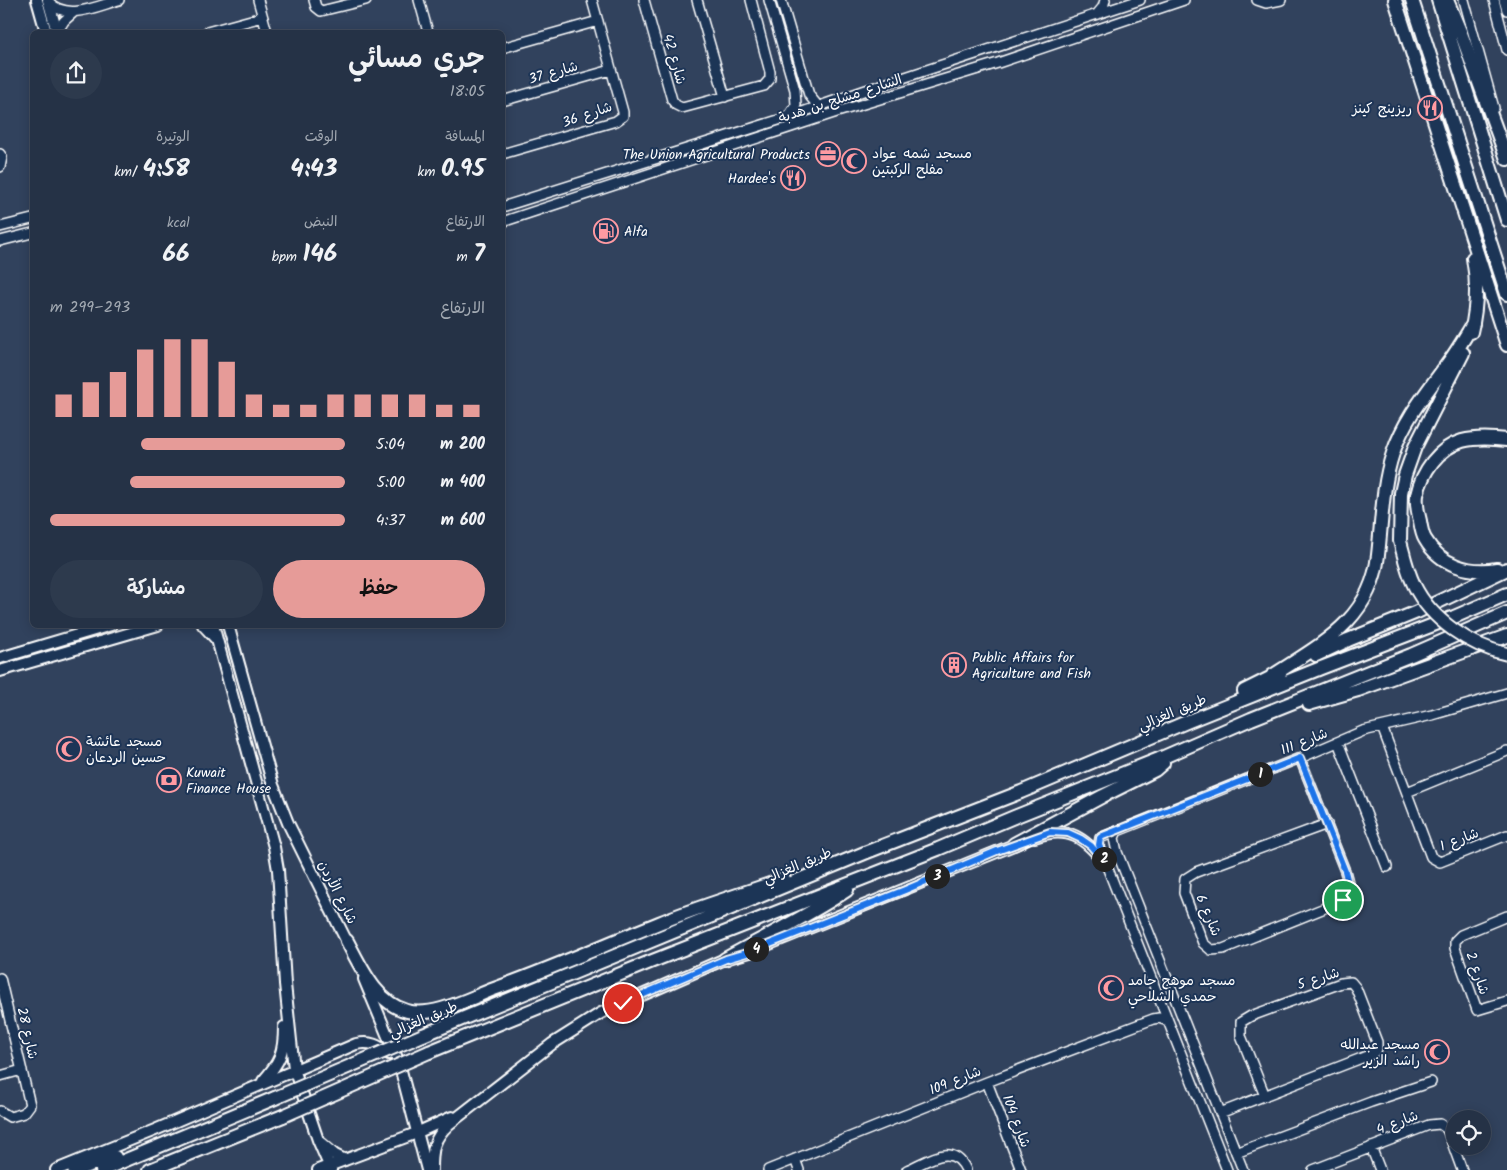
<!DOCTYPE html>
<html lang="ar">
<head>
<meta charset="utf-8">
<style>
  :root { --surface:#253246; --page:#2d3a4d; --text:#f1f3f6; --muted:#a3aab3; --line:#424d5f; --accent:#e69b98 }
  body { margin:0; font-family:Kalam,"Playpen Sans Arabic",sans-serif; background:var(--page); color:var(--text); direction:rtl; height:100vh; display:flex; flex-direction:column; font-size:19px; white-space:nowrap }
  * { box-sizing:border-box; margin:0 }
  p { font-size:16px; color:var(--muted) }
  .icon { flex:none; width:28px; height:28px; fill:none; stroke:currentColor; stroke-width:2; stroke-linecap:round; stroke-linejoin:round }
  .map { position:relative; flex:1; overflow:hidden; direction:ltr }
  .sheet { position:absolute; left:30px; top:30px; width:475px; height:598px; display:flex; flex-direction:column; background:var(--surface); border-radius:8px; box-shadow:0 2px 12px #0003,0 0 0 1px var(--line); direction:rtl }
  .sheet>* { flex:none }
  .tools { position:absolute; left:1446px; top:1110px; display:grid; gap:10px }
  .tools a { display:grid; place-items:center; width:45px; height:45px; border-radius:50%; background:var(--surface); box-shadow:0 2px 12px #0003,0 0 0 1px var(--line); font-size:25px }
  .pin { position:absolute; display:grid; place-items:center; width:42px; height:42px; color:#fff; margin:-21px; border:2px solid #fff; border-radius:50%; box-shadow:0 1px 5px #0007 }
  .km { position:absolute; width:25px; height:25px; margin:-12px; border-radius:50%; background:#222; color:#fff; font-size:14px; line-height:25px; text-align:center }
  .round { display:grid; place-items:center; flex:none; width:52px; height:52px; border-radius:26px; background:var(--page) }
  .summary { display:flex; align-items:center; justify-content:space-between; height:85px; padding:0 20px }
  h1 { font-size:28px; font-weight:600; line-height:38px }
  .stats { display:grid; grid-template-columns:repeat(3,1fr); gap:8px; height:85px; padding:5px 20px }
  .stats div { display:grid; align-content:center }
  .stats b { font-size:25px; font-weight:600 }
  .stats small { font-size:14px; font-weight:400 }
  .stats p { font-size:14px }
  .chart { height:140px; padding:10px 20px }
  .chart p { display:flex; justify-content:space-between }
  .chart svg { width:100%; height:90px; margin-top:5px; stroke:var(--accent); stroke-width:6 }
  .button { display:flex; gap:10px; margin-top:auto; padding:10px 20px }
  .button a { flex:1; height:58px; border-radius:30px; background:var(--accent); color:#111; font-size:20px; font-weight:600; line-height:58px; text-align:center }
  .button a+a { background:var(--page); color:var(--text) }
  ul { padding:0 20px; list-style:none; font-size:16px }
  li { display:grid; grid-template-columns:80px 60px 1fr; align-items:center; height:38px }
  li i { height:12px; border-radius:6px; background:var(--accent) }
  .map>svg:first-child { display:block }
  .lines { fill:none; stroke-linecap:round; stroke-linejoin:round }
  .minor-casing { stroke:#fff; stroke-width:12 }
  .major-casing { stroke:#fff; stroke-width:14 }
  .highway-casing { stroke:#fff; stroke-width:16 }
  .minor { stroke:#1d3557; stroke-width:9 }
  .major { stroke:#1d3557; stroke-width:10 }
  .highway { stroke:#1d3557; stroke-width:12 }
  .highway-bridge-casing { stroke:#fff; stroke-width:16; stroke-linecap:butt }
  .highway-bridge { stroke:#1d3557; stroke-width:12 }
  .route-casing { stroke:#fff; stroke-width:10 }
  .route { stroke:#1a73e8; stroke-width:6 }
  .labels { text-anchor:middle; stroke-width:4; stroke-linejoin:round; paint-order:stroke }
  .street-label { font-size:14px; fill:#fff; stroke:#1d3557 }
  .poi-label { font-size:14px; fill:#fff; stroke:#1d3557; text-anchor:start }
</style>
</head>
<body>
<div class="map">
<svg width="1507" height="1170" viewBox="0 0 1507 1170">
  <rect width="100%" height="100%" fill="#31425d"/>
  <filter id="ink" filterUnits="userSpaceOnUse"><feTurbulence type="fractalNoise" baseFrequency=".02" numOctaves="2"/><feDisplacementMap in="SourceGraphic" scale="10" xChannelSelector="R" yChannelSelector="G"/><feConvolveMatrix kernelMatrix="1 2 1 2 8 2 1 2 1" color-interpolation-filters="sRGB"/></filter>
  <g filter="url(#ink)">
    <g class="lines">
      <defs>
        <path id="minor" d="M258 0 267 32
          M314 0 316 7 321 11 366 0
          M419 0 428 32
          M644 0 672 100 676 105 682 108 764 86 770 79V72L751 0
          M697 0 725 97
          M769 0 795 90 796 105 788 117
          M781 0 809 95 818 106
          M1257 0 1266 3 1281 0
          M1464 0 1494 108
          M1494 0 1507 50
          M1504 0 1507 10
          M48 1C66 22 97 6 119 0
          M1098 13 1103 7 1105 0
          M57 32 64 21 74 12
          M207 32 262 17
          M502 48 598 21
          M502 101 611 70
          M0 154 2 157 0 167
          M502 154 616 121 623 116V112L592 0
          M502 207 788 117 863 91 1140 0
          M502 222 837 112 998 63 1184 0
          M0 227 32 219
          M0 241 32 233
          M1382 727 1431 857 1440 862 1507 835
          M1338 742 1387 867
          M1300 758 1345 871 1349 886 1347 894 1337 903 1223 949 1211 950 1203 943 1184 893 1185 879 1196 872 1327 824
          M1407 792 1507 751
          M1117 831 1114 838 1117 852 1243 1170
          M1507 916 1461 935 1455 941V948L1477 1010 1507 1001
          M0 978 30 1105 24 1113 10 1117 0 1111
          M0 1076 22 1070
          M987 1082 1021 1170
          M1220 1113 1372 1054 1377 1049V1042L1356 988 1351 982 1341 983 1251 1016 1241 1022V1036L1265 1096
          M1371 1147 1380 1170
          M1236 1153 1371 1102 1431 1082
          M795 1159 799 1170
          M768 1170 987 1082 1153 1019 1159 1018 1168 1021
          M907 1170C928 1161 953 1141 966 1170
          M1227 1170 1106 864 1099 845 1100 838 1300 758 1363 731 1432 715 1507 693
          M1313 1170 1429 1125 1440 1124 1447 1129 1462 1170"/>
        <path id="major" d="M37 0 46 32
          M48 0 57 32
          M203 625 216 639
          M213 625 274 847 278 870 285 984 294 1069 318 1140 331 1170
          M228 625 273 785 288 823 350 948
          M0 658 111 625
          M0 671 158 625
          M1035 837C1069 825 1085 838 1106 864
          M364 979 399 1063 427 1170
          M263 1081C280 1062 284 1053 284 1027
          M321 1143 335 1155 345 1160
          M56 1170 155 1130 356 1044C371 1041 378 1045 389 1054
          M318 1170 414 1134 452 1117
          M432 1170C432 1149 433 1139 449 1124L552 1044 601 1013 725 959 750 952 1021 842"/>
        <path id="highway" d="M1395 0 1507 345
          M1412 0 1507 294
          M1438 0 1507 220
          M1447 0 1462 36 1507 159
          M1471 332C1477 307 1478 284 1473 258
          M1400 541 1401 493 1405 475 1415 447 1463 353
          M1497 569C1469 574 1440 565 1425 539 1422 534 1421 527 1420 521 1418 513 1416 502 1417 495 1422 472 1438 448 1462 441 1477 437 1492 438 1507 440
          M1316 655 1348 640 1417 612 1507 569
          M1272 676C1321 644 1371 620 1378 555 1382 521 1382 486 1393 453 1404 419 1427 392 1448 363 1457 351 1465 337 1473 324
          M1244 691 1280 673
          M1309 704 1358 690 1507 636
          M1014 844 1103 796 1155 770 1163 763
          M347 941C361 967 376 1003 407 1011 433 1018 470 998 494 989 550 969 604 945 659 923 700 906 743 894 784 879
          M725 959C766 936 808 916 847 890
          M423 1035 867 852 1021 792 1189 721 1321 668 1454 617 1507 594
          M429 1052 650 962 938 849 1014 817 1159 759 1251 719 1411 655 1507 613
          M74 1170 115 1157
          M102 1170 275 1098
          M150 1170 283 1116"/>
      </defs>
      <use href="#minor" class="minor-casing"/>
      <use href="#major" class="major-casing"/>
      <use href="#highway" class="highway-casing"/>
      <use href="#minor" class="minor"/>
      <use href="#major" class="major"/>
      <use href="#highway" class="highway"/>
      <defs>
        <path id="highway-bridge" d="M1400 541C1404 556 1407 571 1414 585 1431 620 1470 646 1507 654
          M275 1098 423 1035
          M283 1116 429 1052"/>
      </defs>
      <use href="#highway-bridge" class="highway-bridge-casing"/>
      <use href="#highway-bridge" class="highway-bridge"/>
    </g>
  </g>
  <g class="lines" filter="url(#ink)">
    <defs>
      <path id="route" d="M623 1003 726 959 750 952 905 890 997 851 1050 832 1068 833 1081 839 1091 846 1106 864 1099 845 1100 838 1103 836 1300 758 1345 871C1348 882 1350 890 1343 900"/>
    </defs>
    <use href="#route" class="route-casing"/>
    <use href="#route" class="route"/>
  </g>
  <defs>
    <symbol id="restaurant-ring" viewBox="-11 -11 22 22"><circle r="9.5" fill="#1d3557" stroke="#ff9aa2" stroke-width="1.5"/><path d="M-5-6h1v4h1v-4h1v4h1v-4h1v5L-1.5 .5V6h-2V.5L-5-1ZM5-6V6H3V1.5H1.5Q1.5-4 5-6Z" fill="#ff9aa2"/></symbol>
    <symbol id="office-ring" viewBox="-11 -11 22 22"><circle r="9.5" fill="#1d3557" stroke="#ff9aa2" stroke-width="1.5"/><path d="M-6-3h4V-5.5h4V-3h4V5H-6ZM-1-4.5V-3h2v-1.5ZM-6 0V1H6V0Z" fill="#ff9aa2"/></symbol>
    <symbol id="mosque-ring" viewBox="-11 -11 22 22"><circle r="9.5" fill="#1d3557" stroke="#ff9aa2" stroke-width="1.5"/><path d="M3.5-4.9A6 6 0 1 0 3.5 4.9A5 5 0 1 1 3.5-4.9Z" fill="#ff9aa2"/></symbol>
    <symbol id="fuel-ring" viewBox="-11 -11 22 22"><circle r="9.5" fill="#1d3557" stroke="#ff9aa2" stroke-width="1.5"/><path d="M-5.5-6h7V0h2V4h1.3V-2.5L3-4.5l.8-.8L6-3V5H2.5V1h-1V6h-7ZM-4.2-4.7v3.2H.2V-4.7Z" fill="#ff9aa2"/></symbol>
    <symbol id="building-ring" viewBox="-11 -11 22 22"><circle r="9.5" fill="#1d3557" stroke="#ff9aa2" stroke-width="1.5"/><path d="M-4-6H4V6H1V3H-1V6H-4ZM-2.5-4.3h1.7v1.8h-1.7ZM.8-4.3h1.7v1.8H.8ZM-2.5-1h1.7V.8h-1.7ZM.8-1h1.7V.8H.8Z" fill="#ff9aa2"/></symbol>
    <symbol id="bank-ring" viewBox="-11 -11 22 22"><circle r="9.5" fill="#1d3557" stroke="#ff9aa2" stroke-width="1.5"/><path d="M-6-4H6V4H-6ZM0-2.3a2.3 2.3 0 1 0 0 4.6a2.3 2.3 0 1 0 0-4.6Z" fill="#ff9aa2"/></symbol>
  </defs>
  <g fill-rule="evenodd">
    <use href="#restaurant-ring" x="1416" y="94" width="28" height="28"/>
    <use href="#office-ring" x="814" y="140" width="28" height="28"/>
    <use href="#mosque-ring" x="840" y="147" width="28" height="28"/>
    <use href="#restaurant-ring" x="779" y="164" width="28" height="28"/>
    <use href="#fuel-ring" x="592" y="217" width="28" height="28"/>
    <use href="#building-ring" x="940" y="651" width="28" height="28"/>
    <use href="#mosque-ring" x="55" y="735" width="28" height="28"/>
    <use href="#bank-ring" x="155" y="766" width="28" height="28"/>
    <use href="#mosque-ring" x="1097" y="974" width="28" height="28"/>
    <use href="#mosque-ring" x="1423" y="1038" width="28" height="28"/>
  </g>
  <g class="labels">
    <g class="street-label">
      <text transform="translate(675 59) rotate(74)" y="5">شارع 42</text>
      <text transform="translate(553 72) rotate(-16)" y="5">شارع 37</text>
      <text transform="translate(840 98) rotate(-18)" y="5">الشارع مشلح بن هدبة</text>
      <text transform="translate(587 114) rotate(-19)" y="5">شارع 36</text>
      <text transform="translate(1172 712) rotate(-23)" y="5">طريق الغزالي</text>
      <text transform="translate(1304 741) rotate(-22)" y="5">شارع 111</text>
      <text transform="translate(1459 839) rotate(-21)" y="5">شارع 1</text>
      <text transform="translate(797 865) rotate(-23)" y="5">طريق الغزالي</text>
      <text transform="translate(338 892) rotate(63)" y="5">شارع الأردن</text>
      <text transform="translate(1209 915) rotate(67)" y="5">شارع 6</text>
      <text transform="translate(1478 973) rotate(71)" y="5">شارع 2</text>
      <text transform="translate(1318 978) rotate(-18)" y="5">شارع 5</text>
      <text transform="translate(423 1019) rotate(-23)" y="5">طريق الغزالي</text>
      <text transform="translate(28 1033) rotate(77)" y="5">شارع 28</text>
      <text transform="translate(955 1080) rotate(-22)" y="5">شارع 109</text>
      <text transform="translate(1017 1121) rotate(69)" y="5">شارع 104</text>
      <text transform="translate(1397 1122) rotate(-21)" y="5">شارع 4</text>
    </g>
    <g class="poi-label">
      <text x="1412" y="113" text-anchor="end">ريزينج كينز</text>
      <text x="872" y="158">مسجد شمه عواد<tspan x="872" dy="16">مفلح الركبتين</tspan></text>
      <text x="810" y="159" text-anchor="end">The Union Agricultural Products</text>
      <text x="776" y="183" text-anchor="end">Hardee's</text>
      <text x="624" y="236">Alfa</text>
      <text x="972" y="662">Public Affairs for<tspan x="972" dy="16">Agriculture and Fish</tspan></text>
      <text x="86" y="746">مسجد عائشة<tspan x="86" dy="16">حسين الردعان</tspan></text>
      <text x="186" y="777">Kuwait<tspan x="186" dy="16">Finance House</tspan></text>
      <text x="1128" y="985">مسجد موهج حامد<tspan x="1128" dy="16">حمدي الشلاحي</tspan></text>
      <text x="1420" y="1049" text-anchor="end">مسجد عبدالله<tspan x="1420" dy="16">راشد الزير</tspan></text>
    </g>
  </g>
</svg>
<div class="tools">
<a><svg class="icon" aria-label="locate" viewBox="0 0 24 24"><circle cx="12" cy="12" r="6"/><path d="M12 2v4M12 18v4M2 12h4M18 12h4"/></svg></a>
</div>
<div class="pin" style="left:1343px;top:900px;background:#1e9e55"><svg class="icon" aria-label="arrive" viewBox="0 0 24 24"><path d="M6 21V4h12l-3 4 3 4H6"/></svg></div>
<div class="pin" style="left:623px;top:1003px;background:#d93025"><svg class="icon" aria-label="check" viewBox="0 0 24 24"><path d="M5 12l5 5 9-10"/></svg></div>
<b class="km" style="left:1260px;top:774px">1</b>
<b class="km" style="left:1104px;top:859px">2</b>
<b class="km" style="left:937px;top:876px">3</b>
<b class="km" style="left:756px;top:949px">4</b>
<section class="sheet">
<div class="summary"><div><h1>جري مسائي</h1><p>18:05</p></div><a class="round"><svg class="icon" aria-label="share" viewBox="0 0 24 24"><path d="M12 15V3M7 8l5-5 5 5M5 13v7h14v-7"/></svg></a></div>
<div class="stats">
<div><p>المسافة</p><b>0.95<small> km</small></b></div>
<div><p>الوقت</p><b>4:43</b></div>
<div><p>الوتيرة</p><b>4:58<small> /km</small></b></div>
</div>
<div class="stats">
<div><p>الارتفاع</p><b>7<small> m</small></b></div>
<div><p>النبض</p><b>146<small> bpm</small></b></div>
<div><p>kcal</p><b>66</b></div>
</div>
<div class="chart"><p><span>الارتفاع</span>293–299 m</p>
<svg viewBox="0 0 160 44" preserveAspectRatio="none"><path d="M5 44V33M15 44V27M25 44V22M35 44V11M45 44V6M55 44V6M65 44V17M75 44V33M85 44V38M95 44V38M105 44V33M115 44V33M125 44V33M135 44V33M145 44V38M155 44V38"/></svg>
</div>
<ul>
<li><b>200 m</b>5:04<i style="width:69%"></i></li>
<li><b>400 m</b>5:00<i style="width:73%"></i></li>
<li><b>600 m</b>4:37<i style="width:100%"></i></li>
</ul>
<div class="button"><a>حفظ</a><a>مشاركة</a></div>
</section>
</div>
</body>
</html>
